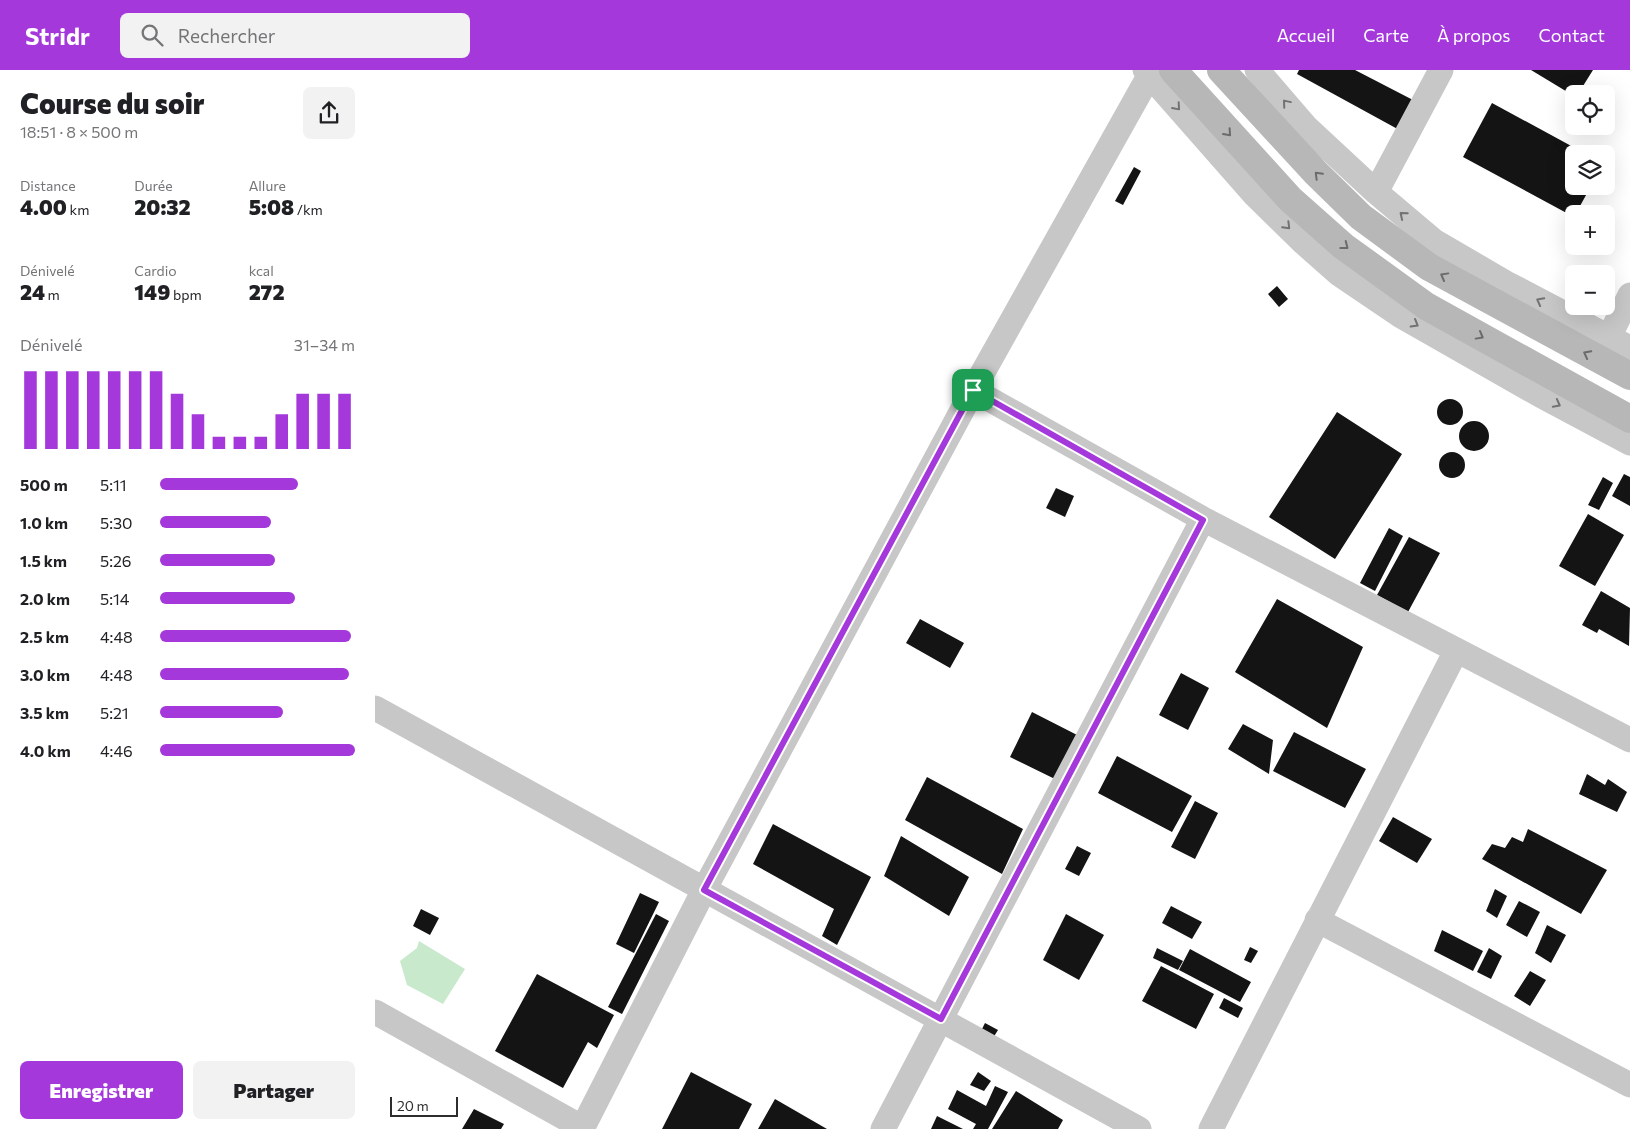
<!DOCTYPE html>
<html lang="fr">
<head>
<meta charset="utf-8">
<style>
  :root { --surface:#fff; --page:#f2f2f2; --text:#202124; --muted:#757577; --accent:#a438db }
  body { margin:0; font-family:Commissioner,sans-serif; background:var(--page); color:var(--text); height:100vh; display:flex; flex-direction:column; font-size:19px; white-space:nowrap }
  * { box-sizing:border-box; margin:0 }
  p { font-size:16px; color:var(--muted) }
  .icon { flex:none; width:28px; height:28px; fill:none; stroke:currentColor; stroke-width:2; stroke-linecap:round; stroke-linejoin:round }
  .map { position:relative; flex:1; overflow:hidden }
  .details { display:flex; flex-direction:column; background:var(--surface); width:375px }
  .details>* { flex:none }
  .controls { position:absolute; left:1190px; top:15px; display:grid; gap:10px }
  .controls a { display:grid; place-items:center; width:50px; height:50px; border-radius:8px; background:var(--surface); box-shadow:0 5px 20px #0002; font-size:25px }
  .scale { position:absolute; left:15px; bottom:12px; width:68px; box-sizing:border-box; padding-left:5px; border:2px solid #2d2d2d; border-top:0; font-size:14px; line-height:18px; white-space:nowrap; color:#2d2d2d; -webkit-text-stroke:4px #fff; paint-order:stroke }
  .pin { position:absolute; display:grid; place-items:center; width:42px; height:42px; color:#fff; margin:-21px; border-radius:10px; box-shadow:0 2px 8px #0006 }
  .round { display:grid; place-items:center; flex:none; width:52px; height:52px; border-radius:8px; background:var(--page) }
  .head { display:flex; align-items:center; justify-content:space-between; height:85px; padding:0 20px }
  h1 { font-size:28px; font-weight:800; line-height:38px }
  .stats { display:grid; grid-template-columns:repeat(3,1fr); gap:8px; height:85px; padding:5px 20px }
  .stats div { display:grid; align-content:center }
  .stats b { font-size:21px; font-weight:800 }
  .stats small { font-size:14px; font-weight:400 }
  .stats p { font-size:14px }
  .chart { height:140px; padding:10px 20px }
  .chart p { display:flex; justify-content:space-between }
  .chart svg { width:100%; height:90px; margin-top:5px; stroke:var(--accent); stroke-width:6 }
  .action { display:flex; gap:10px; margin-top:auto; padding:10px 20px }
  .action a { flex:1; height:58px; border-radius:8px; background:var(--accent); color:#fff; font-size:20px; font-weight:800; line-height:58px; text-align:center }
  .action a+a { background:var(--page); color:var(--text) }
  ul { padding:0 20px; list-style:none; font-size:16px }
  li { display:grid; grid-template-columns:80px 60px 1fr; align-items:center; height:38px }
  li i { height:12px; border-radius:6px; background:var(--accent) }
  header { display:flex; align-items:center; gap:30px; box-sizing:border-box; height:70px; padding:0 25px; background:var(--accent); color:#fff }
  header strong { font-size:24px }
  nav { display:flex; gap:28px; margin-inline-start:auto; font-size:18px }
  .search { width:350px; height:45px; background:var(--page); display:flex; align-items:center; gap:12px; box-sizing:border-box; padding:0 18px; border-radius:8px; color:var(--muted); font-size:19px }
  main { display:flex; flex:1; min-height:0 }
  .map>svg:first-child { display:block }
  .water { fill:#c8e9cc }
  .building { fill:#141414 }
  .lines { fill:none; stroke-linecap:round; stroke-linejoin:round }
  .street { stroke:#c7c7c7; stroke-width:25 }
  .secondary { stroke:#b7b7b7; stroke-width:28 }
  .oneway { stroke:#727272 }
  .oneway2 { stroke:#6b6b6b }
  .route-casing { stroke:#fff; stroke-width:10 }
  .route { stroke:#a438db; stroke-width:6 }
</style>
</head>
<body>
<header>
<strong>Stridr</strong>
<div class="search"><svg class="icon" aria-label="search" viewBox="0 0 24 24"><circle cx="10" cy="10" r="6"/><path d="M15 15l6 6"/></svg>Rechercher</div>
<nav><a>Accueil</a><a>Carte</a><a>À propos</a><a>Contact</a></nav>
</header>
<main>
<section class="details">
<div class="head"><div><h1>Course du soir</h1><p>18:51 · 8 × 500 m</p></div><a class="round"><svg class="icon" aria-label="share" viewBox="0 0 24 24"><path d="M12 15V3M7 8l5-5 5 5M5 13v7h14v-7"/></svg></a></div>
<div class="stats">
<div><p>Distance</p><b>4.00<small> km</small></b></div>
<div><p>Durée</p><b>20:32</b></div>
<div><p>Allure</p><b>5:08<small> /km</small></b></div>
</div>
<div class="stats">
<div><p>Dénivelé</p><b>24<small> m</small></b></div>
<div><p>Cardio</p><b>149<small> bpm</small></b></div>
<div><p>kcal</p><b>272</b></div>
</div>
<div class="chart"><p><span>Dénivelé</span>31–34 m</p>
<svg viewBox="0 0 160 44" preserveAspectRatio="none"><path d="M5 44V6M15 44V6M25 44V6M35 44V6M45 44V6M55 44V6M65 44V6M75 44V17M85 44V27M95 44V38M105 44V38M115 44V38M125 44V27M135 44V17M145 44V17M155 44V17"/></svg>
</div>
<ul>
<li><b>500 m</b>5:11<i style="width:71%"></i></li>
<li><b>1.0 km</b>5:30<i style="width:57%"></i></li>
<li><b>1.5 km</b>5:26<i style="width:59%"></i></li>
<li><b>2.0 km</b>5:14<i style="width:69%"></i></li>
<li><b>2.5 km</b>4:48<i style="width:98%"></i></li>
<li><b>3.0 km</b>4:48<i style="width:97%"></i></li>
<li><b>3.5 km</b>5:21<i style="width:63%"></i></li>
<li><b>4.0 km</b>4:46<i style="width:100%"></i></li>
</ul>
<div class="action"><a>Enregistrer</a><a>Partager</a></div>
</section>
<div class="map">
<svg width="1255" height="1059" viewBox="0 0 1255 1059">
  <rect width="100%" height="100%" fill="#fff"/>
  <path class="water" d="M44 871 90 899 68 934 32 915 25 891 42 878Z"/>
  <path class="building" d="M924 0H980L1038 30 1028 62 922 4Z
    M1156 0H1218L1203 24H1199V26Z
    M1117 33 1211 84H1199V116H1216L1199 147 1088 87Z
    M759 97 766 101 748 135 740 131Z
    M902 216 913 229 904 237 893 224Z
    M1062 342a13 13 0 1 1 26 0a13 13 0 1 1-26 0Z
    M962 342 1027 384 960 489 894 447Z
    M1084 366a15 15 0 1 1 30 0a15 15 0 1 1-30 0Z
    M1064 395a13 13 0 1 1 26 0a13 13 0 1 1-26 0Z
    M1249 404 1255 407V436L1237 426Z
    M1228 407 1238 413 1224 440 1213 435Z
    M681 418 699 426 690 447 671 438Z
    M1213 444 1249 465 1220 516 1184 496Z
    M1014 458 1028 466 1000 521 985 513Z
    M1034 467 1065 483 1033 542 1002 525Z
    M1226 521 1255 538 1254 576 1224 559 1222 563 1207 555Z
    M902 529 988 577 952 658 860 602Z
    M545 549 589 573 575 598 531 573Z
    M806 603 834 618 813 660 784 645Z
    M657 642 708 668 686 712 635 687Z
    M868 654 898 670 894 704 853 679Z
    M919 662 991 699 970 738 898 701Z
    M742 686 817 726 797 762 723 723Z
    M1212 704 1230 715 1233 709 1252 722 1242 742 1204 724Z
    M552 707 648 759 627 804 530 750Z
    M820 731 843 743 820 789 796 777Z
    M1018 747 1057 769 1042 793 1004 771Z
    M398 754 496 807 462 875 447 866 459 839 378 794Z
    M1153 759 1232 800 1206 844 1107 789 1117 774 1130 778 1137 767 1148 772Z
    M526 766 594 807 574 846 509 806Z
    M702 776 716 783 704 806 690 799Z
    M1120 819 1132 826 1122 848 1111 841Z
    M265 823 284 832 259 883 241 874Z
    M1144 831 1165 842 1152 867 1131 855Z
    M796 836 827 852 817 869 787 853Z
    M46 839 64 848 55 865 38 856Z
    M281 844 294 851 247 944 233 937Z
    M691 844 729 865 704 910 668 890Z
    M1172 855 1191 865 1176 893 1160 883Z
    M1067 860 1108 881 1098 901 1059 881Z
    M875 877 883 881 876 893 869 890Z
    M782 878 808 891 803 900 778 888Z
    M1114 878 1127 886 1116 909 1102 902Z
    M815 879 876 912 865 932 804 900Z
    M786 896 839 924 821 959 767 931Z
    M1155 901 1171 910 1155 936 1139 926Z
    M162 904 239 945 222 978 213 972 188 1018 120 981Z
    M849 928 868 938 863 948 844 938Z
    M610 953 623 960 618 968 606 961Z
    M316 1002 377 1034 364 1059H287Z
    M603 1002 616 1011 609 1021 595 1015Z
    M620 1016 633 1022 613 1059H598L601 1054 573 1039 582 1020 611 1036Z
    M641 1021 688 1050 683 1059H617Z
    M400 1029 452 1059H383Z
    M99 1039 129 1054 126 1059H87Z
    M562 1046 588 1059H556Z"/>
  <g class="lines">
    <path class="street" d="M770 0 879 124 929 173 964 204 1026 246 1165 325 1255 373
      M882 0 931 57 1001 122 1059 171 1131 213 1255 278
      M1001 122 1066 0
      M1234 267 1255 225
      M598 320 828 449 1255 670
      M0 638 764 1059
      M942 850 1255 1015
      M0 942 208 1058
      M207 1059 329 820 598 320 774 6
      M508 1059 828 449
      M836 1059 1081 581"/>
    <path class="secondary" d="M798 0 915 129 968 176 1051 236 1255 349
      M846 0 941 103 986 147 1054 197 1255 306"/>
  </g>
  <defs><path id="oneway-chevron" d="M-2-3.5L2.5 0L-2 3.5" fill="none" stroke-width="1.6" stroke-linecap="round" stroke-linejoin="round" transform="scale(1.25)"/></defs>
  <g class="oneway">
    <use href="#oneway-chevron" transform="translate(911 33) rotate(-130)"/>
    <use href="#oneway-chevron" transform="translate(802 37) rotate(49)"/>
    <use href="#oneway-chevron" transform="translate(1028 145) rotate(-140)"/>
    <use href="#oneway-chevron" transform="translate(912 156) rotate(45)"/>
    <use href="#oneway-chevron" transform="translate(1165 231) rotate(-152)"/>
    <use href="#oneway-chevron" transform="translate(1040 254) rotate(30)"/>
    <use href="#oneway-chevron" transform="translate(1182 334) rotate(28)"/>
  </g>
  <g class="oneway2">
    <use href="#oneway-chevron" transform="translate(853 63) rotate(48)"/>
    <use href="#oneway-chevron" transform="translate(943 105) rotate(-135)"/>
    <use href="#oneway-chevron" transform="translate(970 176) rotate(38)"/>
    <use href="#oneway-chevron" transform="translate(1069 206) rotate(-151)"/>
    <use href="#oneway-chevron" transform="translate(1105 266) rotate(29)"/>
    <use href="#oneway-chevron" transform="translate(1212 284) rotate(-152)"/>
  </g>
  <g class="lines">
    <defs>
      <path id="route" d="M598 320 828 450 566 949 329 820Z"/>
    </defs>
    <use href="#route" class="route-casing"/>
    <use href="#route" class="route"/>
  </g>
</svg>
<div class="controls">
<a><svg class="icon" aria-label="locate" viewBox="0 0 24 24"><circle cx="12" cy="12" r="6"/><path d="M12 2v4M12 18v4M2 12h4M18 12h4"/></svg></a>
<a><svg class="icon" aria-label="layers" viewBox="0 0 24 24"><path d="M12 4l9 5-9 5-9-5zM3 14l9 5 9-5"/></svg></a>
<a>+</a>
<a>−</a>
</div>
<div class="scale">20 m</div>
<div class="pin" style="left:598px;top:320px;background:#1e9e55"><svg class="icon" aria-label="arrive" viewBox="0 0 24 24"><path d="M6 21V4h12l-3 4 3 4H6"/></svg></div>
</div>
</main>
</body>
</html>
